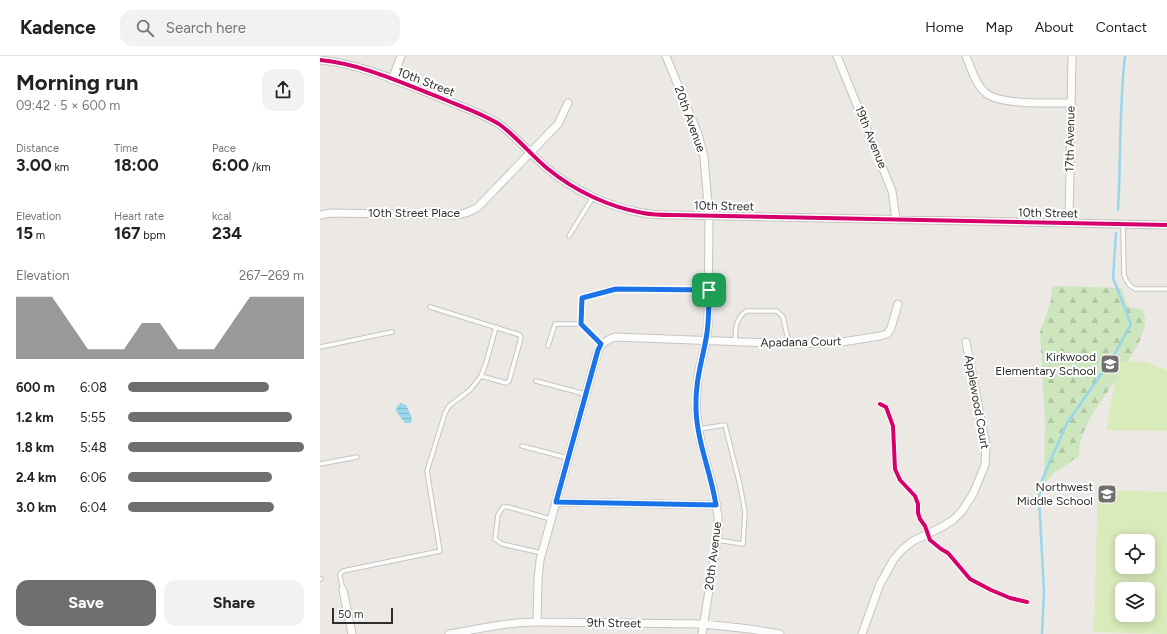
<!DOCTYPE html>
<html lang="en">
<head>
<meta charset="utf-8">
<style>
  :root { --surface:#fff; --page:#f2f2f2; --text:#222; --muted:#767676; --line:#e0e0e0; --accent:#706f6e }
  body { margin:0; font-family:Figtree,sans-serif; background:var(--page); color:var(--text); height:100vh; display:flex; flex-direction:column; font-size:15px; white-space:nowrap }
  * { box-sizing:border-box; margin:0 }
  p { font-size:13px; color:var(--muted) }
  .icon { flex:none; width:22px; height:22px; fill:none; stroke:currentColor; stroke-width:2; stroke-linecap:round; stroke-linejoin:round }
  .map { position:relative; flex:1; overflow:hidden }
  .sheet { display:flex; flex-direction:column; background:var(--surface); width:320px }
  .sheet>* { flex:none }
  .controls { position:absolute; left:795px; top:478px; display:grid; gap:8px }
  .controls a { display:grid; place-items:center; width:40px; height:40px; border-radius:8px; background:var(--surface); box-shadow:0 2px 10px #0003; font-size:20px }
  .scale { position:absolute; left:12px; bottom:10px; width:61px; box-sizing:border-box; padding-left:4px; border:2px solid #2e2e2e; border-top:0; font-size:11px; line-height:14px; white-space:nowrap; color:#2e2e2e; -webkit-text-stroke:3px #fff; paint-order:stroke }
  .pin { position:absolute; display:grid; place-items:center; width:34px; height:34px; color:#fff; margin:-17px; border-radius:8px; box-shadow:0 2px 6px #0006 }
  .round { display:grid; place-items:center; flex:none; width:42px; height:42px; border-radius:12px; background:var(--page) }
  .summary { display:flex; align-items:center; justify-content:space-between; height:68px; padding:0 16px }
  h1 { font-size:22px; font-weight:700; line-height:30px }
  .metrics { display:grid; grid-template-columns:repeat(3,1fr); gap:6px; height:68px; padding:4px 16px }
  .metrics div { display:grid; align-content:center }
  .metrics b { font-size:17px; font-weight:700 }
  .metrics small { font-size:11px; font-weight:400 }
  .metrics p { font-size:11px }
  .chart { height:112px; padding:8px 16px }
  .chart p { display:flex; justify-content:space-between }
  .chart svg { width:100%; height:72px; margin-top:4px; fill:var(--accent); opacity:.7 }
  .primary-button { display:flex; gap:8px; margin-top:auto; padding:8px 16px }
  .primary-button a { flex:1; height:46px; border-radius:12px; background:var(--accent); color:#fff; font-size:16px; font-weight:700; line-height:46px; text-align:center }
  .primary-button a+a { background:var(--page); color:var(--text) }
  ul { padding:0 16px; list-style:none; font-size:13px }
  li { display:grid; grid-template-columns:64px 48px 1fr; align-items:center; height:30px }
  li i { height:10px; border-radius:5px; background:var(--accent) }
  header { display:flex; align-items:center; gap:24px; box-sizing:border-box; height:56px; padding:0 20px; background:var(--surface); border-bottom:1px solid var(--line) }
  header strong { font-size:19px }
  nav { display:flex; gap:22px; margin-inline-start:auto; font-size:14px }
  .search { width:280px; height:36px; background:var(--page); display:flex; align-items:center; gap:10px; box-sizing:border-box; padding:0 14px; border-radius:12px; color:var(--muted); font-size:15px }
  main { display:flex; flex:1; min-height:0 }
  .map>svg:first-child { display:block }
  .forest { fill:url(#forest-firs) }
  .pitch { fill:#d9eabb; fill-rule:evenodd }
  .water { fill:url(#water-rules) }
  .lines { fill:none; stroke-linecap:round; stroke-linejoin:round }
  .stream { stroke:#99d6ec; stroke-width:2.5 }
  .service-casing { stroke:#c5c4c5; stroke-width:5.5 }
  .minor-casing { stroke:#c5c4c5; stroke-width:9 }
  .service { stroke:#fcfcfb; stroke-width:3.5 }
  .minor { stroke:#fcfcfb; stroke-width:7 }
  .cycleway-casing { stroke:#fff; stroke-width:6 }
  .cycleway { stroke:#d6006c; stroke-width:4 }
  .route-casing { stroke:#fff; stroke-width:8 }
  .route { stroke:#1a73e8; stroke-width:5 }
  .labels { text-anchor:middle; stroke-width:4; stroke-linejoin:round; paint-order:stroke }
  .street-label { font-size:12px; fill:#2e2e2e; stroke:#fff }
  .poi-label { font-size:12px; fill:#2e2e2e; stroke:#fff; text-anchor:end }
</style>
</head>
<body>
<header>
<strong>Kadence</strong>
<div class="search"><svg class="icon" aria-label="search" viewBox="0 0 24 24"><circle cx="10" cy="10" r="6"/><path d="M15 15l6 6"/></svg>Search here</div>
<nav><a>Home</a><a>Map</a><a>About</a><a>Contact</a></nav>
</header>
<main>
<section class="sheet">
<div class="summary"><div><h1>Morning run</h1><p>09:42 · 5 × 600 m</p></div><a class="round"><svg class="icon" aria-label="share" viewBox="0 0 24 24"><path d="M12 15V3M7 8l5-5 5 5M5 13v7h14v-7"/></svg></a></div>
<div class="metrics">
<div><p>Distance</p><b>3.00<small> km</small></b></div>
<div><p>Time</p><b>18:00</b></div>
<div><p>Pace</p><b>6:00<small> /km</small></b></div>
</div>
<div class="metrics">
<div><p>Elevation</p><b>15<small> m</small></b></div>
<div><p>Heart rate</p><b>167<small> bpm</small></b></div>
<div><p>kcal</p><b>234</b></div>
</div>
<div class="chart"><p><span>Elevation</span>267–269 m</p>
<svg viewBox="0 0 160 44" preserveAspectRatio="none"><path d="M0 44V6L10 6L20 6L30 22L40 38L50 38L60 38L70 22L80 22L90 38L100 38L110 38L120 22L130 6L140 6L150 6L160 6V44z"/></svg>
</div>
<ul>
<li><b>600 m</b>6:08<i style="width:80%"></i></li>
<li><b>1.2 km</b>5:55<i style="width:93%"></i></li>
<li><b>1.8 km</b>5:48<i style="width:100%"></i></li>
<li><b>2.4 km</b>6:06<i style="width:82%"></i></li>
<li><b>3.0 km</b>6:04<i style="width:83%"></i></li>
</ul>
<div class="primary-button"><a>Save</a><a>Share</a></div>
</section>
<div class="map">
<svg width="847" height="578" viewBox="0 0 847 578">
  <defs>
    <pattern id="forest-firs" width="22" height="20" patternUnits="userSpaceOnUse"><rect width="22" height="20" fill="#cee6be"/><path d="M5 1l3.5 6h-7zM16 11l3.5 6h-7z" fill="#b1c6a4"/></pattern>
    <pattern id="water-rules" width="6" height="5" patternUnits="userSpaceOnUse"><rect width="6" height="5" fill="#99d6ec"/><path d="M0 2.5h6" fill="none" stroke="#84b8cb"/></pattern>
  </defs>
  <rect width="100%" height="100%" fill="#ece8e4"/>
  <path class="forest" d="M732 230 802 232 807 250 822 254C823 256 825 260 825 262 828 290 776 345 765 373 761 381 759 391 759 400L734 417 724 428 725 367 720 276 731 245Z"/>
  <path class="pitch" d="M800 305 825 306 847 314V375L787 374 791 346Z
    M778 434 847 436V578L774 576ZM802 485H828V511H802ZM802 533H828V559H802Z"/>
  <path class="water" d="M81 347 86 349 92 362 91 367H85L76 355 77 350Z"/>
  <g class="lines">
    <path class="stream" d="M798 154C801 103 799 51 805 0
      M722 578 724 536 719 442 722 424 747 367 793 301 811 268 793 222 796 177"/>
    <defs>
      <path id="service" d="M803 168 804 219C806 225 809 231 816 233H847
        M249 180 273 141
        M261 268 262 242 296 233 388 234
        M415 285C416 271 415 264 426 255H457L463 261 469 288
        M228 290 235 268H261L281 288
        M0 291 72 276
        M161 320 166 307 176 271
        M216 325 265 338
        M379 373 405 369 420 429 425 456 423 488 397 484
        M202 390 248 402
        M0 408 37 401
        M222 497 182 488 175 483 178 459 183 451H188L231 463
        M0 523H1
        M23 534 20 520V518L23 515 120 495 107 415 125 357 129 350 150 334 161 320 186 327 189 325 201 282 200 279 110 251"/>
      <path id="minor" d="M346 0 378 78 384 101 389 160 388 271 386 284 378 319 376 353 381 388 393 431 398 460V473L396 491 382 578
        M517 0 572 135 576 164
        M646 0C651 12 656 30 667 38 682 49 731 47 751 47
        M0 4C42 8 82 27 121 42 140 50 161 57 179 68 197 81 211 99 228 113 255 135 289 151 323 157 333 159 344 159 353 159L847 169
        M72 24 81 0
        M0 159 10 157 134 159C143 159 150 156 158 151L238 68 248 47
        M749 167 752 0
        M236 446 397 449
        M23 534 32 578
        M217 566 218 523 220 504 278 294C282 287 286 284 295 281L474 288 522 286 560 280 567 278 571 272 578 248
        M129 578C159 573 187 566 217 566L383 568 430 573 460 578
        M542 578 560 528 574 503 583 493 593 485 622 471 633 464 642 455 653 438 665 409 666 389 646 286"/>
    </defs>
    <use href="#service" class="service-casing"/>
    <use href="#minor" class="minor-casing"/>
    <use href="#service" class="service"/>
    <use href="#minor" class="minor"/>
    <defs>
      <path id="cycleway" d="M0 4C42 8 82 27 121 42 140 50 161 57 179 68 197 81 211 99 228 113 255 135 289 151 323 157 333 159 344 159 353 159L847 169
        M560 348 566 351 573 370 575 413 580 424 595 440 598 448V457L600 463 605 470 610 484 621 493 628 497 650 523 671 534 690 542 707 546"/>
    </defs>
    <use href="#cycleway" class="cycleway-casing"/>
    <use href="#cycleway" class="cycleway"/>
  </g>
  <g class="lines">
    <defs>
      <path id="route" d="M296 233 389 234C389 251 389 268 386 283 381 309 375 327 376 353 377 386 391 417 396 449L236 446 278 294 281 288 261 268 262 242Z"/>
    </defs>
    <use href="#route" class="route-casing"/>
    <use href="#route" class="route"/>
  </g>
  <defs>
    <symbol id="school-square" viewBox="-11 -11 22 22"><rect x="-9" y="-9" width="18" height="18" rx="4" fill="#706f6e" stroke="#fff"/><path d="M0-5L7-2L0 1L-7-2ZM-4 1L0 2.5L4 1V4Q0 6-4 4Z" fill="#fff"/></symbol>
  </defs>
  <g fill-rule="evenodd">
    <use href="#school-square" x="779" y="297" width="22" height="22"/>
    <use href="#school-square" x="776" y="427" width="22" height="22"/>
  </g>
  <g class="labels">
    <g class="street-label">
      <text transform="translate(106 26) rotate(21)" y="4">10th Street</text>
      <text transform="translate(370 63) rotate(70)" y="4">20th Avenue</text>
      <text transform="translate(551 81) rotate(68)" y="4">19th Avenue</text>
      <text transform="translate(750 83) rotate(-89)" y="4">17th Avenue</text>
      <text transform="translate(404 150) rotate(1)" y="4">10th Street</text>
      <text x="94" y="161">10th Street Place</text>
      <text transform="translate(728 157) rotate(1)" y="4">10th Street</text>
      <text transform="translate(481 286) rotate(-1)" y="4">Apadana Court</text>
      <text transform="translate(657 346) rotate(80)" y="4">Applewood Court</text>
      <text transform="translate(393 500) rotate(-83)" y="4">20th Avenue</text>
      <text transform="translate(294 567) rotate(1)" y="4">9th Street</text>
    </g>
    <g class="poi-label">
      <text x="776" y="305">Kirkwood<tspan x="776" dy="14">Elementary School</tspan></text>
      <text x="773" y="435">Northwest<tspan x="773" dy="14">Middle School</tspan></text>
    </g>
  </g>
</svg>
<div class="controls">
<a><svg class="icon" aria-label="locate" viewBox="0 0 24 24"><circle cx="12" cy="12" r="6"/><path d="M12 2v4M12 18v4M2 12h4M18 12h4"/></svg></a>
<a><svg class="icon" aria-label="layers" viewBox="0 0 24 24"><path d="M12 4l9 5-9 5-9-5zM3 14l9 5 9-5"/></svg></a>
</div>
<div class="scale">50 m</div>
<div class="pin" style="left:389px;top:234px;background:#1e9e55"><svg class="icon" aria-label="arrive" viewBox="0 0 24 24"><path d="M6 21V4h12l-3 4 3 4H6"/></svg></div>
</div>
</main>
</body>
</html>
